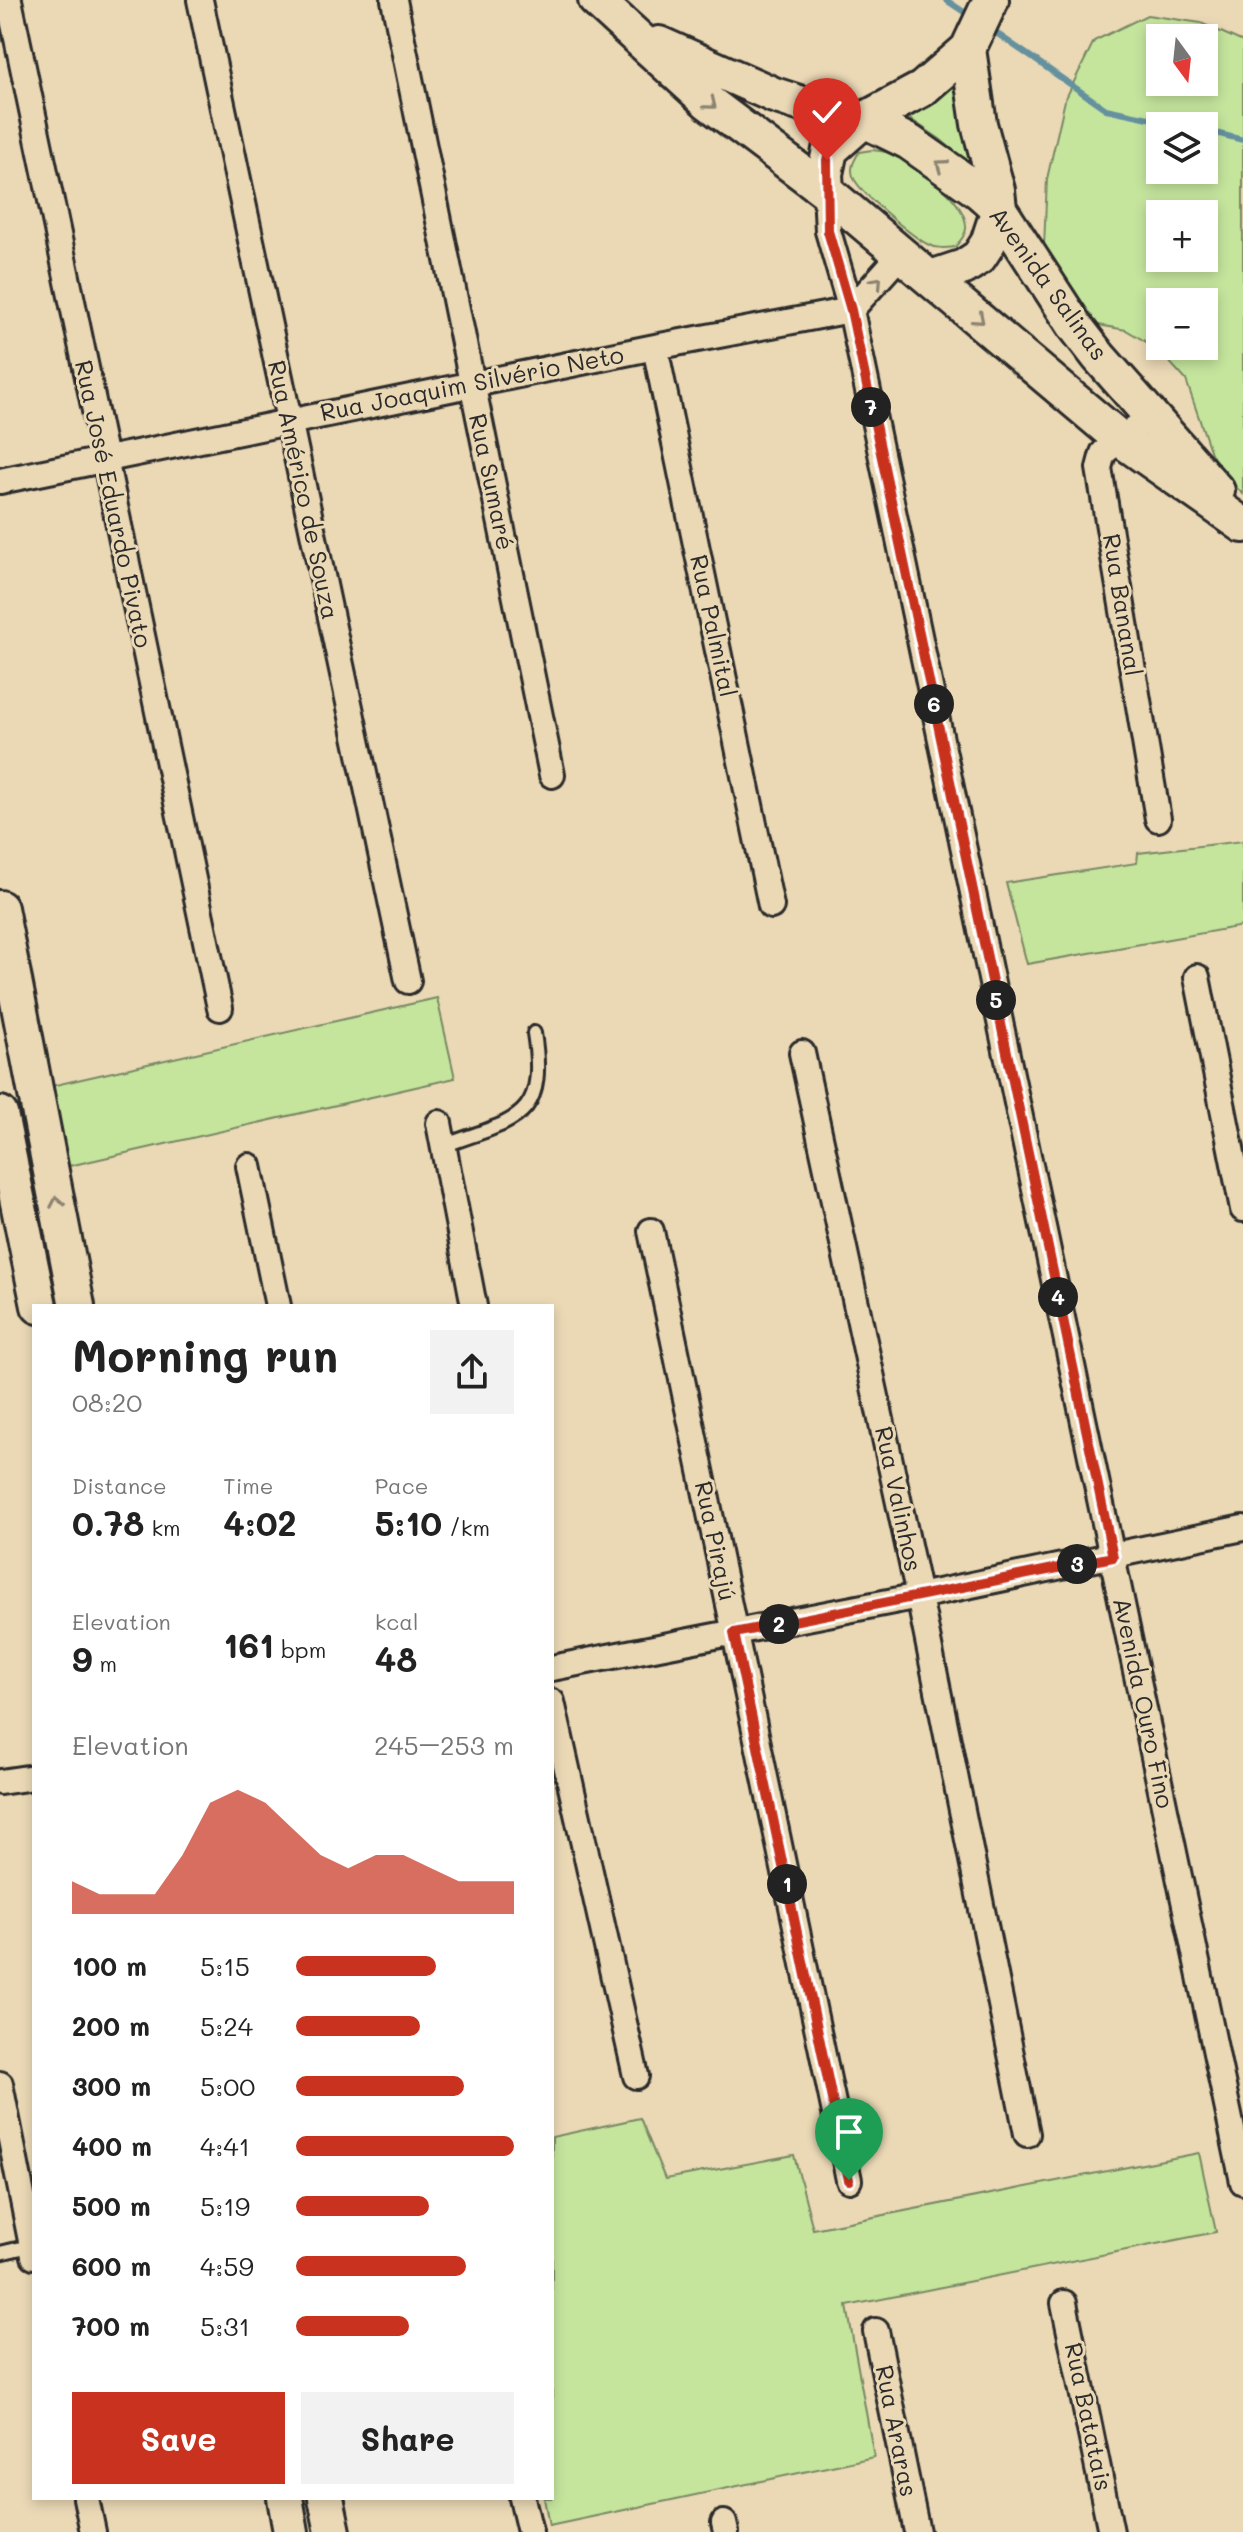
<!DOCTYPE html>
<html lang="en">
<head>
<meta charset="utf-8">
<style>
  :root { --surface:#fff; --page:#f2f2f2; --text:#222; --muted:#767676; --accent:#c8321e }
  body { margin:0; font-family:Mali,sans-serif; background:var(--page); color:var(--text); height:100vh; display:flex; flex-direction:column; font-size:30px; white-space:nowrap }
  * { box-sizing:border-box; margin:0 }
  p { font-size:26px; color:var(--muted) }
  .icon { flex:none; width:44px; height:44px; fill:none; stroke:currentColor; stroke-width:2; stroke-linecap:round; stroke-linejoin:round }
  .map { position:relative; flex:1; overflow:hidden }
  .side { position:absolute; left:32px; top:1304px; width:522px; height:1196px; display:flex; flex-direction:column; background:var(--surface); border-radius:0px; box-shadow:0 4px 12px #0003 }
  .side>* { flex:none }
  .needle { width:52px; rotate:165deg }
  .controls { position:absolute; left:1146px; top:24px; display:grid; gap:16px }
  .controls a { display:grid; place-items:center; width:72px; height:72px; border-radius:0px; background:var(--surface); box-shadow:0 4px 12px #0003; font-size:40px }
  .pin { position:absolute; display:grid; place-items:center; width:68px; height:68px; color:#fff; margin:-82px -34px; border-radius:50% 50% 50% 0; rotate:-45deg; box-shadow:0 0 8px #0007 }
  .pin .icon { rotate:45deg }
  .km { position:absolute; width:40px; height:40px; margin:-20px; border-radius:50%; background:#222; color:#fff; font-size:22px; line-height:40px; text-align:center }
  .round { display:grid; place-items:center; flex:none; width:84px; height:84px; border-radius:0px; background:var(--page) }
  .overview { display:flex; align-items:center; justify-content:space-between; height:136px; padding:0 40px }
  h1 { font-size:44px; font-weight:700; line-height:60px }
  .metrics { display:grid; grid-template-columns:repeat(3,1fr); gap:12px; height:136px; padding:8px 40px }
  .metrics div { display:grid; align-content:center }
  .metrics b { font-size:34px; font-weight:700 }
  .metrics small { font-size:22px; font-weight:400 }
  .metrics p { font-size:22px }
  .chart { height:224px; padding:16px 40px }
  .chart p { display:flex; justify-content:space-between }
  .chart svg { width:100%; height:144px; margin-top:8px; fill:var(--accent); opacity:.7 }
  .button { display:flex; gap:16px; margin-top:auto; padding:16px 40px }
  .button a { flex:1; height:92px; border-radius:0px; background:var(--accent); color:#fff; font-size:32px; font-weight:700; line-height:92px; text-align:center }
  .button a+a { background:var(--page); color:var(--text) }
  ul { padding:0 40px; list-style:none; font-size:26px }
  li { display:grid; grid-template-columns:128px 96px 1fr; align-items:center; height:60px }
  li i { height:20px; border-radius:10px; background:var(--accent) }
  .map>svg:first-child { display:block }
  .green { fill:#c5e59d; stroke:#788864; stroke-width:2; fill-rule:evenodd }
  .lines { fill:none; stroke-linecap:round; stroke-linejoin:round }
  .stream { stroke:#65919f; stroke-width:6 }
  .lane-casing { stroke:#2b2b2b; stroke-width:18 }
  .street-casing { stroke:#2b2b2b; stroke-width:30 }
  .secondary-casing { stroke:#2b2b2b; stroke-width:40 }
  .lane { stroke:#ebd9b6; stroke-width:12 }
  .street { stroke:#ebd9b6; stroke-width:24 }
  .secondary { stroke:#ebd9b6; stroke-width:34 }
  .oneway { stroke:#8b8270 }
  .route-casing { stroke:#fff; stroke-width:16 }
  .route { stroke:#c8321e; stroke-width:10 }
  .labels { text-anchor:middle; stroke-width:6; stroke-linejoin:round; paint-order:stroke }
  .street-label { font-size:24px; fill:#2b2b2b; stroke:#ebd9b6 }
</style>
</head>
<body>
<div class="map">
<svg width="1243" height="2532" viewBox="0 0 1243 2532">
  <rect width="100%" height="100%" fill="#ebd9b6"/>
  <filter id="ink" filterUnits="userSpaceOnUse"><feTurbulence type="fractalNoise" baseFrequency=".0125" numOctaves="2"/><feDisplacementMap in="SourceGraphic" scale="16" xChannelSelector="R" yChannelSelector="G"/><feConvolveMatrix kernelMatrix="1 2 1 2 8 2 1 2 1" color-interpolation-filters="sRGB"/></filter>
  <g filter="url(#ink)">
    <path class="green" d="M1147 15 1201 23 1243 42V494L1222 474 1211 453 1186 380 1158 349 1126 330 1093 324 1060 293 1044 246 1047 179 1065 100 1094 41ZM1160 38H1204V82H1160ZM1160 126H1204V170H1160ZM1160 214H1204V258H1160ZM1160 302H1204V346H1160Z
      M961 68 980 173 940 139 906 116Z
      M872 150C881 151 890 152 897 155 918 165 965 200 966 226 967 234 960 241 955 247 946 248 937 249 929 245 914 238 857 191 853 176 850 167 854 161 859 152Z
      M1243 841V926L1027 964 1006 883 1137 863 1138 853Z
      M437 998 455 1078 69 1166 51 1086Z
      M640 2118 665 2179 794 2155 813 2229 1199 2153 1216 2232 847 2306 874 2457 549 2526 544 2498H552V2137Z"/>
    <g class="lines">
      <path class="stream" d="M946 0 970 16
        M989 28 1106 109 1187 126
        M1204 130 1243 140"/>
      <defs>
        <path id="lane" d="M443 1146C514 1119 548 1122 534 1033
          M0 2253 34 2245"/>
        <path id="street" d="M9 0 220 1008
          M200 0 408 981
          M394 0 552 775
          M826 191 828 231 851 310 1243 2182
          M851 310 902 253
          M655 347 771 906
          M1152 415 1103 453 1099 468 1158 819
          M0 481 655 347 851 310
          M1197 977 1243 1209
          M802 1053 919 1596 1027 2134
          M439 1123 474 1306
          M249 1166 278 1306
          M651 1231 849 2180
          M552 1668 919 1596 1243 1528
          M552 1702 636 2076
          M0 1782 34 1777
          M0 2084 34 2256
          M1064 2303 1111 2532
          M876 2331 917 2532
          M86 2498 93 2532
          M522 2498 530 2532
          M724 2523 726 2532"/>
        <path id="secondary" d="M596 0 708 102 826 191 1119 438 1243 525
          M659 44 774 95 836 115 864 120 909 142 980 192 999 209 1075 326 1099 357 1217 491
          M826 191 825 174 830 150 864 120 922 89 968 49 991 0
          M931 278 964 267 979 257 988 243 999 209 997 190 979 124 968 49
          M0 908 77 1306
          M0 1114 39 1306
          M285 2498 291 2532
          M326 2498 333 2532"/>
      </defs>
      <use href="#lane" class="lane-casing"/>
      <use href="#street" class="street-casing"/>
      <use href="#secondary" class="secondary-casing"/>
      <use href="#lane" class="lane"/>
      <use href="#street" class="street"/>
      <use href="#secondary" class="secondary"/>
    </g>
    <defs><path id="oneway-chevron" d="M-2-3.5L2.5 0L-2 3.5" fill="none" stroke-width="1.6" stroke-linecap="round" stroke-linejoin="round" transform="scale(2)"/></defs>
    <g class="oneway">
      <use href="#oneway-chevron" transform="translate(711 104) rotate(39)"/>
      <use href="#oneway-chevron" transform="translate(941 165) rotate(-144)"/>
      <use href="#oneway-chevron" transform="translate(877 282) rotate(-48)"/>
      <use href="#oneway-chevron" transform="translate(979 319) rotate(41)"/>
      <use href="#oneway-chevron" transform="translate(57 1202) rotate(-100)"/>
    </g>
  </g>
  <g class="lines" filter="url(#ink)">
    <defs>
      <path id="route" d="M827 160 828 231 851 310 1113 1557 734 1633 849 2180"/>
    </defs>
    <use href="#route" class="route-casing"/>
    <use href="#route" class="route"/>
  </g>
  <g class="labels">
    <g class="street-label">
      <text transform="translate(1048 284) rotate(54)" y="8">Avenida Salinas</text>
      <text transform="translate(472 384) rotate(-11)" y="8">Rua Joaquim Silvério Neto</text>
      <text transform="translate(491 482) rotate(78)" y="8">Rua Sumaré</text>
      <text transform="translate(303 490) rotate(78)" y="8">Rua Américo de Souza</text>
      <text transform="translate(113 504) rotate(78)" y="8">Rua José Eduardo Pivato</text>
      <text transform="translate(1122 605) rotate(81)" y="8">Rua Bananal</text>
      <text transform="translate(713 626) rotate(78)" y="8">Rua Palmital</text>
      <text transform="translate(898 1499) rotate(78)" y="8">Rua Valinhos</text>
      <text transform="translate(715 1541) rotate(78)" y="8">Rua Pirajú</text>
      <text transform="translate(1143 1703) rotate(78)" y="8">Avenida Ouro Fino</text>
      <text transform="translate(1088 2417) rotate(78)" y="8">Rua Batatais</text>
      <text transform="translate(896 2431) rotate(79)" y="8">Rua Araras</text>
    </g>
  </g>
</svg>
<div class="controls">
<a><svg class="needle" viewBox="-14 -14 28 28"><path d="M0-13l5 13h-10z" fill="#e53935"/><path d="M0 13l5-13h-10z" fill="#767676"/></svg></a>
<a><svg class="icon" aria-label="layers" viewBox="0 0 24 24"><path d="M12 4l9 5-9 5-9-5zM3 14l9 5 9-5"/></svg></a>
<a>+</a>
<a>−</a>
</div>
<div class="pin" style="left:849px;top:2180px;background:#1e9e55"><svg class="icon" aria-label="arrive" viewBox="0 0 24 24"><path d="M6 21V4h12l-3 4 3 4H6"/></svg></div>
<div class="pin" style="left:827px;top:160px;background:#d93025"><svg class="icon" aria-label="check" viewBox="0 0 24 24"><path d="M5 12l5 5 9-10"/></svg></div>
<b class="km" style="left:787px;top:1884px">1</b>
<b class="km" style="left:779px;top:1624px">2</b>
<b class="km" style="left:1077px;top:1564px">3</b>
<b class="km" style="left:1058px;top:1297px">4</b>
<b class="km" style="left:996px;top:1000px">5</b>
<b class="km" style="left:934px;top:704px">6</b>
<b class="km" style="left:871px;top:407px">7</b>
<section class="side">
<div class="overview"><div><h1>Morning run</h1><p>08:20</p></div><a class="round"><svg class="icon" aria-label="share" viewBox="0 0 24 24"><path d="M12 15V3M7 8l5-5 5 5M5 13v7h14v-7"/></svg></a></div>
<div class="metrics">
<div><p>Distance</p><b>0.78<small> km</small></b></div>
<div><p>Time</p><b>4:02</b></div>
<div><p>Pace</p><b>5:10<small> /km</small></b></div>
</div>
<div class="metrics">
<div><p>Elevation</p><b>9<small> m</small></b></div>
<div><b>161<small> bpm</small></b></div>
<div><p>kcal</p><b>48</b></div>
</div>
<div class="chart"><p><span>Elevation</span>245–253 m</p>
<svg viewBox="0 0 160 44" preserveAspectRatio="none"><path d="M0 44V34L10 38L20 38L30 38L40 26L50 10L60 6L70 10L80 18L90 26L100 30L110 26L120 26L130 30L140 34L150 34L160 34V44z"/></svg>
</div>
<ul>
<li><b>100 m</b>5:15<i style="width:64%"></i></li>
<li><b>200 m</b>5:24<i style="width:57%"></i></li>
<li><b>300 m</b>5:00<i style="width:77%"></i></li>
<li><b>400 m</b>4:41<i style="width:100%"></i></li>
<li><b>500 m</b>5:19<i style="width:61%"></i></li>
<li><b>600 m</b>4:59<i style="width:78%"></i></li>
<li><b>700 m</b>5:31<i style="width:52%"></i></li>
</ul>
<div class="button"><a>Save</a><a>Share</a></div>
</section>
</div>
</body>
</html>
